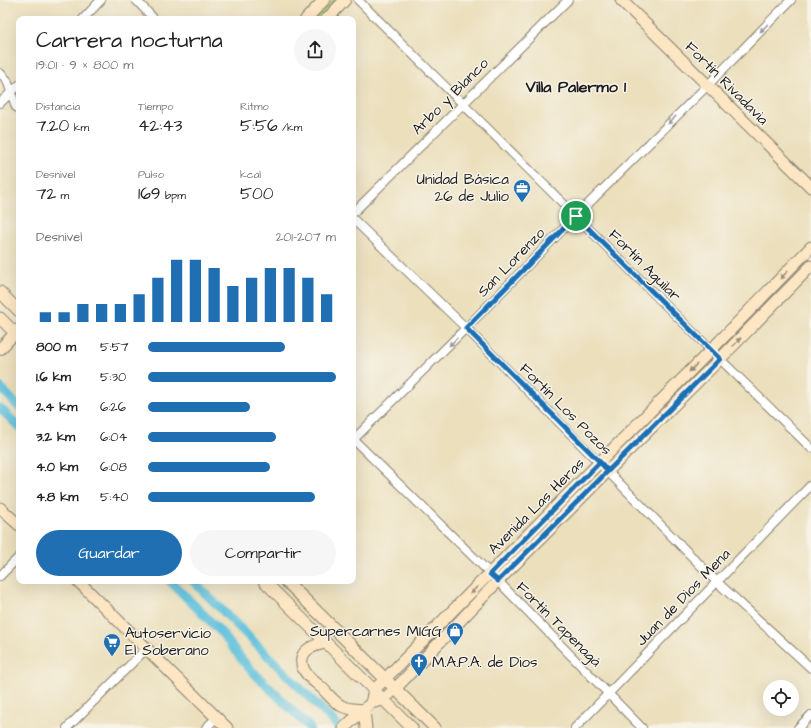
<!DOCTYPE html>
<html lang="es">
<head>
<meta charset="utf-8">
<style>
  :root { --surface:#fff; --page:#f6f6f6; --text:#222; --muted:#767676; --accent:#1f6fb2 }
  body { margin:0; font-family:"Architects Daughter",sans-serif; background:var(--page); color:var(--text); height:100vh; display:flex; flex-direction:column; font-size:15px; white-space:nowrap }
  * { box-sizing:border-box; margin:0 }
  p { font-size:13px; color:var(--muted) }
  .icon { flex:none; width:22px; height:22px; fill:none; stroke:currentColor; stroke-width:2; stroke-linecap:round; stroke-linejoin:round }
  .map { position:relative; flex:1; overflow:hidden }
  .drawer { position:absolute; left:16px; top:16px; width:340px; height:568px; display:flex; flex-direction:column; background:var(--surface); border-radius:8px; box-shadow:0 4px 16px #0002 }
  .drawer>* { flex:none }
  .buttons { position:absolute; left:763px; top:680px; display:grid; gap:8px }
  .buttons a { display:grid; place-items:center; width:36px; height:36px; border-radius:50%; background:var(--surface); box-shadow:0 4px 16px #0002; font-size:20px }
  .pin { position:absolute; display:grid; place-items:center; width:34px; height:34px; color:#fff; margin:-17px; border:2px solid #fff; border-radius:50%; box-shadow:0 1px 4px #0007 }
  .round { display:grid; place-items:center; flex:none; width:42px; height:42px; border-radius:21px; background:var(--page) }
  .summary { display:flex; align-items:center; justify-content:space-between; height:68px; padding:0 20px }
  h1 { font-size:22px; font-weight:600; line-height:30px }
  .metrics { display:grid; grid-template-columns:repeat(3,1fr); gap:6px; height:68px; padding:4px 20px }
  .metrics div { display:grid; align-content:center }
  .metrics b { font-size:17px; font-weight:600 }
  .metrics small { font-size:11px; font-weight:400 }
  .metrics p { font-size:11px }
  .chart { height:112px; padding:8px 20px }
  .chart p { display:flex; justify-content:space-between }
  .chart svg { width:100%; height:72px; margin-top:4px; stroke:var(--accent); stroke-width:6 }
  .action { display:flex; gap:8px; margin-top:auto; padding:8px 20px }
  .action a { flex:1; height:46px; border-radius:24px; background:var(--accent); color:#fff; font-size:16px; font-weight:600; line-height:46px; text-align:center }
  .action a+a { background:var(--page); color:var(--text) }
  ul { padding:0 20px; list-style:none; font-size:13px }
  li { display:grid; grid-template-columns:64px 48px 1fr; align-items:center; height:30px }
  li i { height:10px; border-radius:5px; background:var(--accent) }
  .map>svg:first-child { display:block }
  .green { fill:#a4bd64; stroke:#606c40 }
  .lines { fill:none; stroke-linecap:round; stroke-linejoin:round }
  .canal { stroke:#5ec1dc; stroke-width:9 }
  .street-casing { stroke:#847e6c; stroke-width:10 }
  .secondary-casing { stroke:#847e6c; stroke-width:13 }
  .street { stroke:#fff; stroke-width:8 }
  .secondary { stroke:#fce6c4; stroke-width:11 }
  .oneway { fill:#999 }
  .oneway2 { fill:#978b78 }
  .route-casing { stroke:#fff; stroke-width:8 }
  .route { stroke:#1f6fb2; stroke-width:5 }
  .labels { text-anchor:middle; stroke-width:3; stroke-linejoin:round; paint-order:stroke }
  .street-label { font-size:15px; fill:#1c1c1c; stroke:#f7f3e8 }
  .poi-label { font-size:15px; fill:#1c1c1c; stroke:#f7f3e8; text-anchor:end }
  .neighbourhood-label { font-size:16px; font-weight:bold; fill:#1c1c1c; stroke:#f7f3e8 }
</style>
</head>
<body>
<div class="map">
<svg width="811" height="728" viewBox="0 0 811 728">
  <rect width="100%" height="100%" fill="#f7f3e8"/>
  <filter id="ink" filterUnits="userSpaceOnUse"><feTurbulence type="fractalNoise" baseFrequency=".025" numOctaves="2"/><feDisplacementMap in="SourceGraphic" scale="8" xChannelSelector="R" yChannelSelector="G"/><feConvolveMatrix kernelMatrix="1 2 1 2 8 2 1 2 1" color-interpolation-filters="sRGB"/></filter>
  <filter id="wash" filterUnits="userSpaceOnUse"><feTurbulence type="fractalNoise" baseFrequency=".012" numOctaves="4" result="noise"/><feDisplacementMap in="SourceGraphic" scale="16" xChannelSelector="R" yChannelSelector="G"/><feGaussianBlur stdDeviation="0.9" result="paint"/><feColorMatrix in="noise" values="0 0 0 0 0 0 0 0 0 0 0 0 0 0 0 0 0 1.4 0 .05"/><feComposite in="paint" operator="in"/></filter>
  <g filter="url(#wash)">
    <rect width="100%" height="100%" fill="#ebdfbc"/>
    <path class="green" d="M332 0H340L321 19H313Z"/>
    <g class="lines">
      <path class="canal" d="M0 387 19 407
        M0 408 19 427
        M170 581 220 631 247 666 310 728
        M193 581 340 728"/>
    </g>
  </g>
  <g filter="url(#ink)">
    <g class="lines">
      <defs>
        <path id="street" d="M136 0 154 19
          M358 0 720 359 811 448
          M83 19 101 0
          M0 73 7 80 16 107 19 109
          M0 103 19 85
          M353 213 568 0
          M353 219 466 328 717 582 811 668
          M353 439 498 581 642 728
          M353 440 466 328 576 216 708 85 791 0
          M0 576 19 557
          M67 728 146 649
          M206 728 217 717
          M575 728 811 485
          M798 728 811 715"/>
        <path id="secondary" d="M621 0 811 187
          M306 19 324 0
          M327 19 345 0
          M0 292 19 311
          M0 318 19 337
          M0 349 19 329
          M0 508 19 525
          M78 581 227 728
          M264 581 412 728
          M286 581 435 728
          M326 643C313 645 297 651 303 668 306 676 316 683 322 688 328 694 333 701 340 705 347 710 356 709 364 710L366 728
          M371 703 374 690 711 350 811 247
          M344 728 371 703 383 700 395 689 498 581 720 359 811 266"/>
      </defs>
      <use href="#street" class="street-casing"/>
      <use href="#secondary" class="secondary-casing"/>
      <use href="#street" class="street"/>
      <use href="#secondary" class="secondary"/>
    </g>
    <defs><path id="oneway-solid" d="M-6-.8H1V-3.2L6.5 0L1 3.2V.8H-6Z"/></defs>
    <g class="oneway">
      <use href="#oneway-solid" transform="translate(764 28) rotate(134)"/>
      <use href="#oneway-solid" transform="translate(672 120) rotate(135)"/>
      <use href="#oneway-solid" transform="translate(453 342) rotate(135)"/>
    </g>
    <g class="oneway2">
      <use href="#oneway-solid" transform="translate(784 275) rotate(134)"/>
      <use href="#oneway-solid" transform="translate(737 342) rotate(-46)"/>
      <use href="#oneway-solid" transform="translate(693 368) rotate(135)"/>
      <use href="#oneway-solid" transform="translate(474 590) rotate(135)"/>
    </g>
  </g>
  <g class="lines" filter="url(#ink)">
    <defs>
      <path id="route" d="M576 216 466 328 600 462 608 471 498 581 490 574 600 462 608 471 720 359 576 216"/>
    </defs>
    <use href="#route" class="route-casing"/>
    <use href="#route" class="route"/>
  </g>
  <defs>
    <symbol id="office-pin" viewBox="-11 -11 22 30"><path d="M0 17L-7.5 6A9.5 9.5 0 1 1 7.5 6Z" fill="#1f6fb2" stroke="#f7f3e8"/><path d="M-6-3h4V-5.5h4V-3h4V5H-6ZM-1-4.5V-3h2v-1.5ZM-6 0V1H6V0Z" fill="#fff"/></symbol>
    <symbol id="shop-pin" viewBox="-11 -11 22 30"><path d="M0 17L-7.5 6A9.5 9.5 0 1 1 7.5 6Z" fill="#1f6fb2" stroke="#f7f3e8"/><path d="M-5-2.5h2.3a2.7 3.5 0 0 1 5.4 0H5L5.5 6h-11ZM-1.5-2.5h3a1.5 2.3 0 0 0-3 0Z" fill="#fff"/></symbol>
    <symbol id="supermarket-pin" viewBox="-11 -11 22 30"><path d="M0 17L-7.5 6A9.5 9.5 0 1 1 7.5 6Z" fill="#1f6fb2" stroke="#f7f3e8"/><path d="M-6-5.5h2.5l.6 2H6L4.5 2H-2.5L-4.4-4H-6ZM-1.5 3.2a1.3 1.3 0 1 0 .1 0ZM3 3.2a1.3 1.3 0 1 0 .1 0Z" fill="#fff"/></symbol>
    <symbol id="church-pin" viewBox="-11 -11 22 30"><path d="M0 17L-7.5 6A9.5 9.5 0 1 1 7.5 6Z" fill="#1f6fb2" stroke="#f7f3e8"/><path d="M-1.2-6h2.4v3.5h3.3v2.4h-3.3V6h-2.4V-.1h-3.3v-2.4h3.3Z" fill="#fff"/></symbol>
  </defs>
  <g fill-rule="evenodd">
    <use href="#office-pin" x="512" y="178" width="20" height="27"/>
    <use href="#shop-pin" x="445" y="621" width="20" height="27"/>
    <use href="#supermarket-pin" x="102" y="632" width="20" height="27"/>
    <use href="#church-pin" x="409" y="652" width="20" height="27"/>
  </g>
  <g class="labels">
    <g class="street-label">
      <text transform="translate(727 83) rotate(45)" y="5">Fortín Rivadavia</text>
      <text transform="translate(450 96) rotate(-45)" y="5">Arbo y Blanco</text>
      <text transform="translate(511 262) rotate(-46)" y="5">San Lorenzo</text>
      <text transform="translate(645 265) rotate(45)" y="5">Fortín Aguilar</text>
      <text transform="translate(566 409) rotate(45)" y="5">Fortín Los Pozos</text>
      <text transform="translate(536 506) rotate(-45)" y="5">Avenida Las Heras</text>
      <text transform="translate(683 597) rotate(-46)" y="5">Juan de Dios Mena</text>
      <text transform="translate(559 624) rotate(45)" y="5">Fortín Tapenagá</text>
    </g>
    <g class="poi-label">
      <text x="509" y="184">Unidad Básica<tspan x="509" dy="17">26 de Julio</tspan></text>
      <text x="442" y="636">Supercarnes MIGG</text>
      <text x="125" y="638" text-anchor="start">Autoservicio<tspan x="125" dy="17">El Soberano</tspan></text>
      <text x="432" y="667" text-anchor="start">M.A.P.A. de Dios</text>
    </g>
    <g class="neighbourhood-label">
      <text x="576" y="92">Villa Palermo 1</text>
    </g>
  </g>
</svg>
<div class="buttons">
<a><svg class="icon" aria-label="locate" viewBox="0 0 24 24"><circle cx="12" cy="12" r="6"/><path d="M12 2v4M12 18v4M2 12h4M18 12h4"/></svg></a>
</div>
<div class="pin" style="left:576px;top:216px;background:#1e9e55"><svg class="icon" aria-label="arrive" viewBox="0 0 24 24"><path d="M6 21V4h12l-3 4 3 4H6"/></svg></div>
<section class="drawer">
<div class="summary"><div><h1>Carrera nocturna</h1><p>19:01 · 9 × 800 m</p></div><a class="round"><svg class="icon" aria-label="share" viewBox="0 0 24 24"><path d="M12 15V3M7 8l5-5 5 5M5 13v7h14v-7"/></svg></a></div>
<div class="metrics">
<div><p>Distancia</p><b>7.20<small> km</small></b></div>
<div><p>Tiempo</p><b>42:43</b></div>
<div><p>Ritmo</p><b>5:56<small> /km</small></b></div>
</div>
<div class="metrics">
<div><p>Desnivel</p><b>72<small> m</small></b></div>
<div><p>Pulso</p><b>169<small> bpm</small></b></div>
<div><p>kcal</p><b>500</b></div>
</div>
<div class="chart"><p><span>Desnivel</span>201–207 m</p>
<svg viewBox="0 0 160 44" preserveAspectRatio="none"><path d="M5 44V38M15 44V38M25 44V33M35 44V33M45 44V33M55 44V27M65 44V17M75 44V6M85 44V6M95 44V11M105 44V22M115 44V17M125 44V11M135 44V11M145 44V17M155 44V27"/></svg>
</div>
<ul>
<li><b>800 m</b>5:57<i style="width:73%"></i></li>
<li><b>1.6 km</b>5:30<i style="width:100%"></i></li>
<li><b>2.4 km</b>6:26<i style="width:54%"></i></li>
<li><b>3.2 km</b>6:04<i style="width:68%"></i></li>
<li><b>4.0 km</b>6:08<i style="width:65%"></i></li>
<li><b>4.8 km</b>5:40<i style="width:89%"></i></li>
</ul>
<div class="action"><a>Guardar</a><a>Compartir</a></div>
</section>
</div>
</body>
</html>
